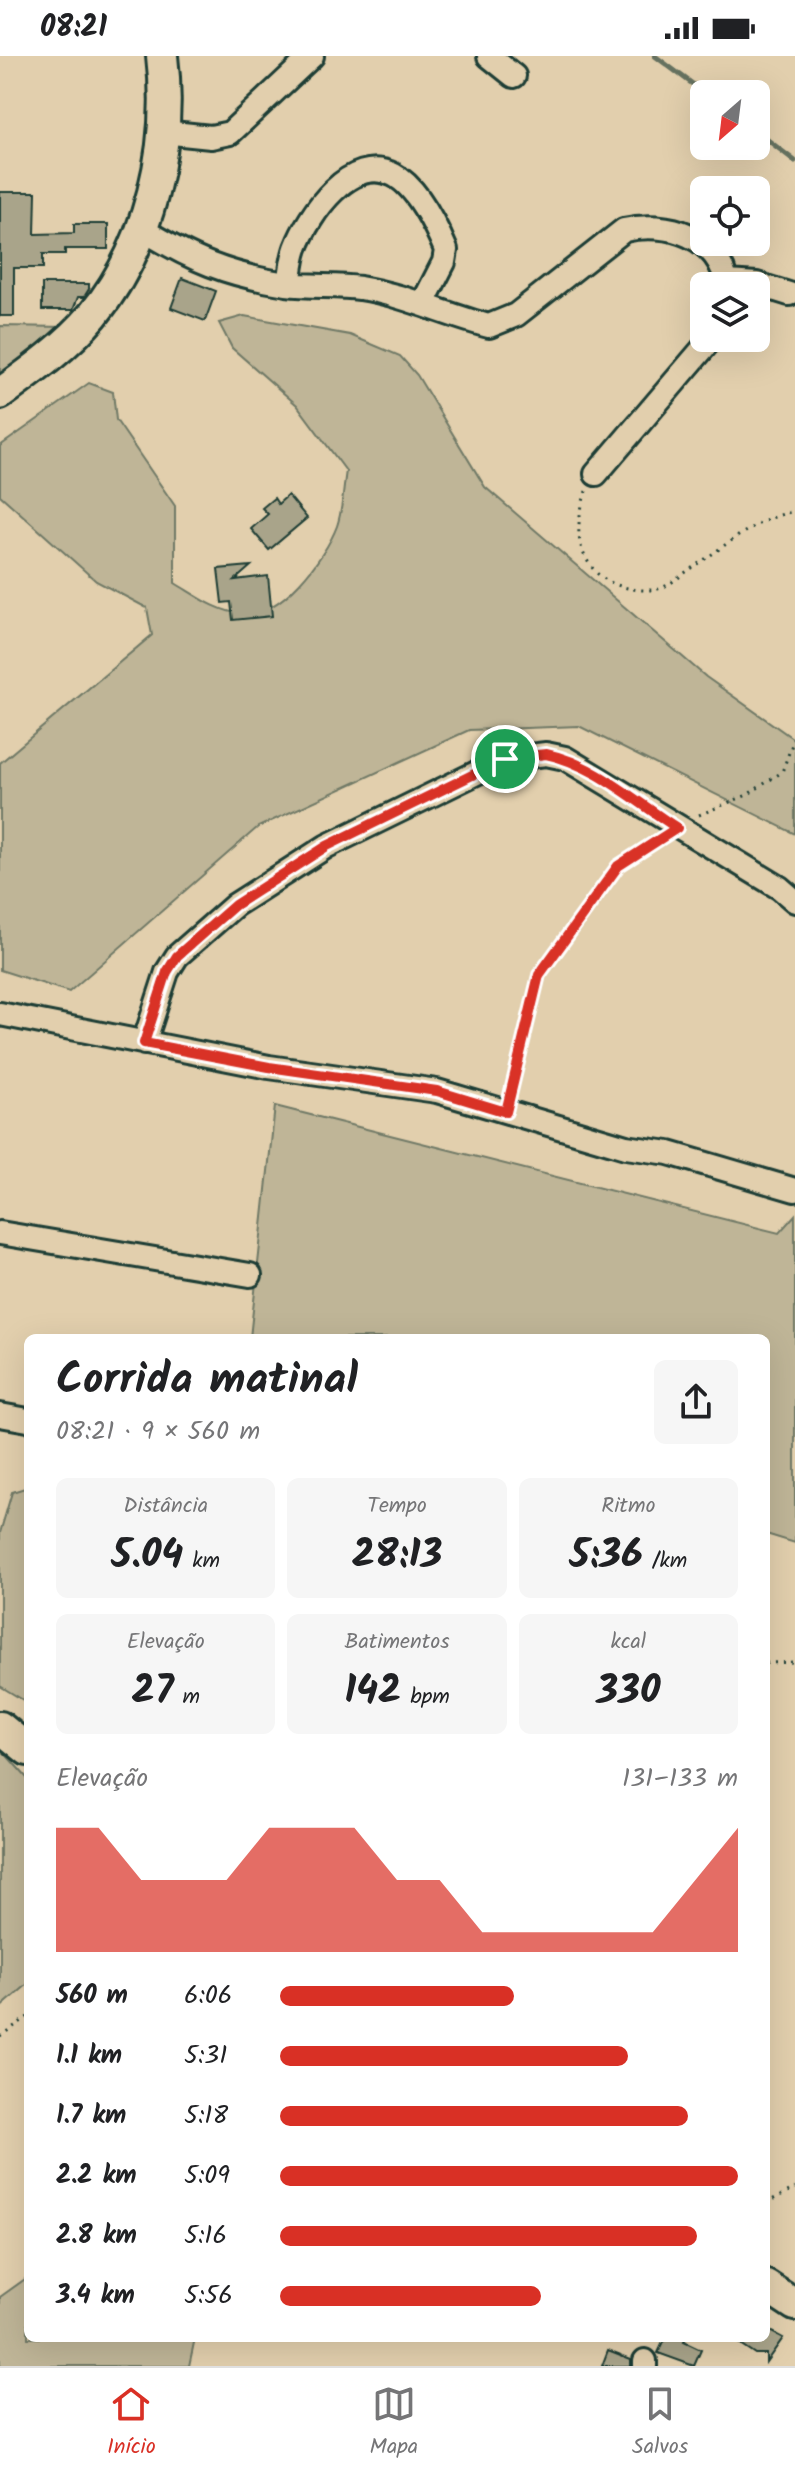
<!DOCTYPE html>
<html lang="pt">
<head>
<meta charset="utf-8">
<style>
  :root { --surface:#fff; --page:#f6f6f6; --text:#202124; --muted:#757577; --line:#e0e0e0; --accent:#d93025 }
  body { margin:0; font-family:Kalam,sans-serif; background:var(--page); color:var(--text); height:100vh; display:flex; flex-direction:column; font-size:30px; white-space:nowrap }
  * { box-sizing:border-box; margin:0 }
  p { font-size:26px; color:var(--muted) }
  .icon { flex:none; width:44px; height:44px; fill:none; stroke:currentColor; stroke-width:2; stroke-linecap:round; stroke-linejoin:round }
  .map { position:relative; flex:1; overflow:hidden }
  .sheet { position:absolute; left:24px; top:1278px; width:746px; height:1008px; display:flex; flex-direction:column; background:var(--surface); border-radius:12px; box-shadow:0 8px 32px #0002 }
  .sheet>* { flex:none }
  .needle { width:52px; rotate:208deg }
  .controls { position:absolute; left:690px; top:24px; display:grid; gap:16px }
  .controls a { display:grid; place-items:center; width:80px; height:80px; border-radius:12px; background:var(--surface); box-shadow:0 8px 32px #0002; font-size:40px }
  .pin { position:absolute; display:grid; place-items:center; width:68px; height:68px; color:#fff; margin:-34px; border:4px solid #fff; border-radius:50%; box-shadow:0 2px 8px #0007 }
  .round { display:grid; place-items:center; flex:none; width:84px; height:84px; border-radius:12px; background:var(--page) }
  .head { display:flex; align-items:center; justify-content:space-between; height:136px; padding:0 32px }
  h1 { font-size:44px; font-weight:800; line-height:60px }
  .stats { display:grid; grid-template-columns:repeat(3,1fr); gap:12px; height:136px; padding:8px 32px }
  .stats div { display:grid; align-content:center; border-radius:12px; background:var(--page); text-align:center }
  .stats b { font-size:40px; font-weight:800 }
  .stats small { font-size:22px; font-weight:400 }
  .stats p { font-size:22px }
  .chart { height:224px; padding:16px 32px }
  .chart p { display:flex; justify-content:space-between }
  .chart svg { width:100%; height:144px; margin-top:8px; fill:var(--accent); opacity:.7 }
  ul { padding:0 32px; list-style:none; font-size:26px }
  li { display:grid; grid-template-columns:128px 96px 1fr; align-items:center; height:60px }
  li i { height:20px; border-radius:10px; background:var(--accent) }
  .status { display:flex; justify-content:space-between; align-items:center; height:56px; padding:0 40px; background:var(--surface); direction:ltr }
  .status svg { height:22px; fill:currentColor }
  .tabs { display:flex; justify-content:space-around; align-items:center; height:112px; border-top:2px solid var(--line); background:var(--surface); font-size:22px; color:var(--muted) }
  .tabs a { display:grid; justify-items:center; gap:4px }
  .tabs .active { color:var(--accent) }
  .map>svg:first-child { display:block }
  .green { fill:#bfb597; stroke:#6f7966; stroke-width:2 }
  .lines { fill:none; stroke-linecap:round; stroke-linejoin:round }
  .stream { stroke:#65715f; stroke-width:5 }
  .building { fill:#a9a48a; stroke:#1f3d34; stroke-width:2 }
  .minor-casing { stroke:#1f3d34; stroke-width:28 }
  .major-casing { stroke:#1f3d34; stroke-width:36 }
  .path { stroke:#1f3d34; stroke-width:3; stroke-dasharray:2 6; stroke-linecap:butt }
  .minor { stroke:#e2cfad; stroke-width:22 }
  .major { stroke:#e2cfad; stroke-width:30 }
  .route-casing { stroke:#fff; stroke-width:16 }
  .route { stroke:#d93025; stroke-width:10 }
</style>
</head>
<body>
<div class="status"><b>08:21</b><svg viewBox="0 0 49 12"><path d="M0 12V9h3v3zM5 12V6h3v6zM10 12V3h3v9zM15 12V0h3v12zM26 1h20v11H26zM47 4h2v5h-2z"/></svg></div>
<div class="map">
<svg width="795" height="2310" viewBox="0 0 795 2310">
  <rect width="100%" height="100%" fill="#e2cfad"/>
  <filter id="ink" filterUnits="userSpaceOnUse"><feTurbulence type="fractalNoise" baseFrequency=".0125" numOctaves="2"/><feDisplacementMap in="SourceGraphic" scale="16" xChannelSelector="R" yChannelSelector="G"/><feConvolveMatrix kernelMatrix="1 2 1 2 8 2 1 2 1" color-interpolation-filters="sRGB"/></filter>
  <g filter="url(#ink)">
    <path class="green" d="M244 260 350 279 400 300 417 319 485 431 706 621 795 684V778L579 670 469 674 258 771 69 936 0 914V707L152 579 147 552 96 525 0 439V390L89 327 113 336 116 364 175 450V527C197 540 216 555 242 558 280 562 325 502 337 470 343 453 343 433 346 415L297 349 232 292 219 267Z
      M0 270 66 271 0 326Z
      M275 1050 779 1177 795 1159V1487L766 1478V1282H250Z
      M28 1431V1647L0 1630V1477L12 1436Z
      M0 1692 28 1723V1928L0 1952Z
      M28 2221V2282H195L189 2310H0V2241Z"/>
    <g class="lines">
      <path class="stream" d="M655 0 706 38
        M756 75 795 105"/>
    </g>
    <path class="building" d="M0 136H36L35 178 74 177V168H108V193H65V198H43V212H14V260H0Z
      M182 222 216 235 205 265 171 252Z
      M42 228H89V233L84 241H78L73 254H42Z
      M288 439 307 462 269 494 251 473 268 458 262 452 274 442 278 448Z
      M251 510 235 524 268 520 272 560 233 564 231 546 222 547 218 513Z
      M766 2273 783 2282 766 2306V2298H755L731 2282H766Z
      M665 2282H686L684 2286 701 2294 694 2310 658 2297Z
      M608 2294 631 2303V2310H602Z"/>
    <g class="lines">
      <defs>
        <path id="minor" d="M489 0 514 20
          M163 76 211 81 230 77 312 0
          M140 172C192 204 227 219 287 228 311 231 336 229 360 232 405 239 446 259 489 270L516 259 624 174C667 164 720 180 727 230
          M727 226 757 228 789 238
          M289 228C291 217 292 203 296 192 309 158 351 97 394 119 417 131 436 170 446 194L444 206 423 247
          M596 418 712 282
          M0 958 269 1011 437 1035 626 1091 669 1097 795 1134
          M144 987 167 916 177 900 235 849 327 790 505 703 546 698 565 702 780 832 795 845
          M0 1177 250 1219
          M0 1359 28 1364
          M645 2305V2310"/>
        <path id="major" d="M0 338C32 315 68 289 93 259 150 190 173 88 162 0
          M0 1671 28 1694
          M766 2230 795 2249"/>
      </defs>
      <use href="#minor" class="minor-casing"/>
      <use href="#major" class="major-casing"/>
      <path class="path" d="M586 435C577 465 573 490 595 515 608 530 638 537 658 533 669 530 680 520 689 514 723 492 754 463 795 455
        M699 759 747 739 782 716 795 680
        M512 1037 539 919 618 810 662 782
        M766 1607 795 1606
        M0 1980 28 1961
        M766 2147 795 2132"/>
      <use href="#minor" class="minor"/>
      <use href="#major" class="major"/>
    </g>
  </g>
  <g class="lines" filter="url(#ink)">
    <defs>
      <path id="route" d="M546 698C595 708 636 746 677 772L618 810 539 919 506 1056 437 1035 269 1011 144 987 167 916 177 900 235 849 327 790 505 703Z"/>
    </defs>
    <use href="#route" class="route-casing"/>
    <use href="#route" class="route"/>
  </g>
</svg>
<div class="controls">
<a><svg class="needle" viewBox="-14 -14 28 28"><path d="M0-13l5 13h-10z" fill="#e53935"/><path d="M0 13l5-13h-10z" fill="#757577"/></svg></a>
<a><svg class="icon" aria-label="locate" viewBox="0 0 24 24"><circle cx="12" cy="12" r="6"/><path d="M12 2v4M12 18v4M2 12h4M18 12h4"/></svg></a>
<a><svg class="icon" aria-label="layers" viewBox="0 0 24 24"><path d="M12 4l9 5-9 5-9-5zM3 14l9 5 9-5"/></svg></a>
</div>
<div class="pin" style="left:505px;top:703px;background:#1e9e55"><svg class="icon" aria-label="arrive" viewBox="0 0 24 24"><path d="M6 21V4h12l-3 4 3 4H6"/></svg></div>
<section class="sheet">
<div class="head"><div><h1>Corrida matinal</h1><p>08:21 · 9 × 560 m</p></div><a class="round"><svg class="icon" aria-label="share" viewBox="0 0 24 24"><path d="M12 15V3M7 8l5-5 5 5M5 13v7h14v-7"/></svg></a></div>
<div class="stats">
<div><p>Distância</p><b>5.04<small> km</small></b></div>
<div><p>Tempo</p><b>28:13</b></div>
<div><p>Ritmo</p><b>5:36<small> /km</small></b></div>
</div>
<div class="stats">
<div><p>Elevação</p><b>27<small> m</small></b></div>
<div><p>Batimentos</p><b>142<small> bpm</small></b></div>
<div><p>kcal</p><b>330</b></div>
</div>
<div class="chart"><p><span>Elevação</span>131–133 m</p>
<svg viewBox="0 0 160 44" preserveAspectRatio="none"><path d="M0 44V6L10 6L20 22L30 22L40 22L50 6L60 6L70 6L80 22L90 22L100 38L110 38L120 38L130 38L140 38L150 22L160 6V44z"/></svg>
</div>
<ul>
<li><b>560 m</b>6:06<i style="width:51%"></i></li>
<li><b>1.1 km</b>5:31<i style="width:76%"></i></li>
<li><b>1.7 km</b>5:18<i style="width:89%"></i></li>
<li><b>2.2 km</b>5:09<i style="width:100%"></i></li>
<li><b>2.8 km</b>5:16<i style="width:91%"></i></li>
<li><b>3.4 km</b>5:56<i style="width:57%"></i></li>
</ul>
</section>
</div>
<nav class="tabs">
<a class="active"><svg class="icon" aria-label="home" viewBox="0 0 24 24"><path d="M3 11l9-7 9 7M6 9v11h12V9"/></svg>Início</a>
<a><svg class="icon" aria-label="map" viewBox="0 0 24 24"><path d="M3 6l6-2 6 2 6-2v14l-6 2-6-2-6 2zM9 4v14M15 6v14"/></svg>Mapa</a>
<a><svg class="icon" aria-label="saved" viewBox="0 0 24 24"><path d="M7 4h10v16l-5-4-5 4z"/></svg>Salvos</a>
</nav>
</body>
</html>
